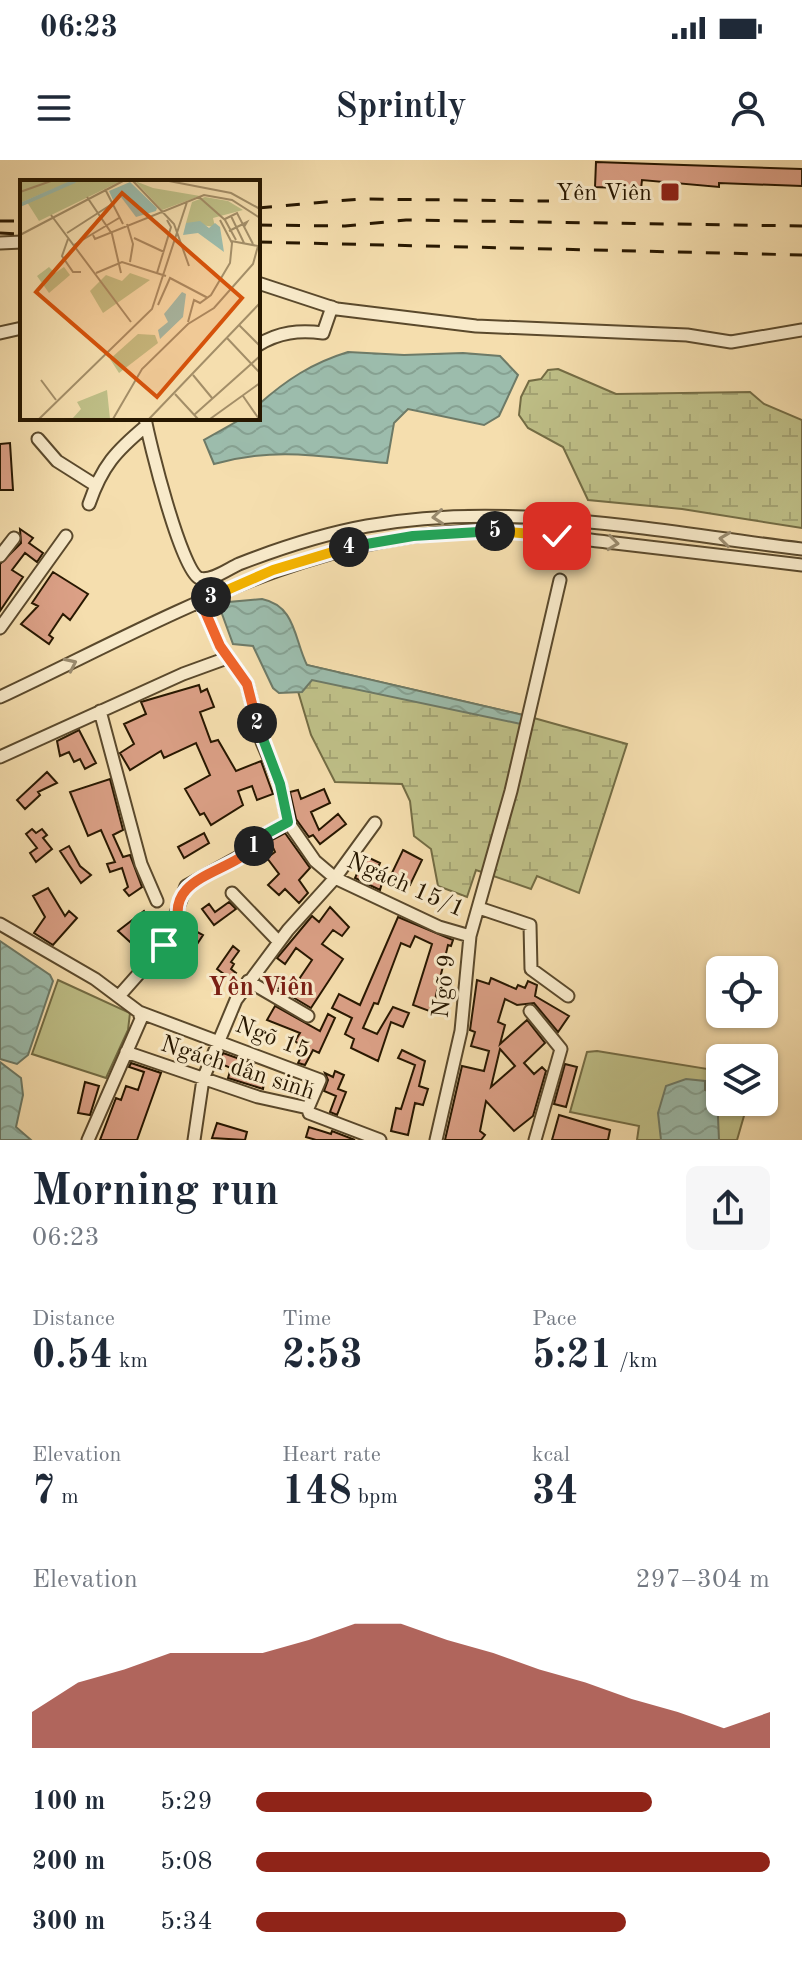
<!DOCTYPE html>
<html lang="en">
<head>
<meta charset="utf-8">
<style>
  :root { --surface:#fff; --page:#f6f6f7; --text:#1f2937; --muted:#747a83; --accent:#8f2418 }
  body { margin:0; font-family:"Old Standard TT",serif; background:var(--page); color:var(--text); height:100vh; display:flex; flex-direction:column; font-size:30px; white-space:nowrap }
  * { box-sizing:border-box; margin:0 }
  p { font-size:26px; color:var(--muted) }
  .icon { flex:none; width:44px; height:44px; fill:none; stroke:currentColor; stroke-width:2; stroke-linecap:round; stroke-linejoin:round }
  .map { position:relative; height:980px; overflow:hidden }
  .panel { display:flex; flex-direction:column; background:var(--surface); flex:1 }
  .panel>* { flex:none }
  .tools { position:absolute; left:706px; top:796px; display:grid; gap:16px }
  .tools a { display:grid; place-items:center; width:72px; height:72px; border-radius:12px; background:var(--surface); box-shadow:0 2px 6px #0004; font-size:40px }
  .pin { position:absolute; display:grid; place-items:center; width:68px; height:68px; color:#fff; margin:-34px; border-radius:16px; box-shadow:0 4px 12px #0006 }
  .km { position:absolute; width:40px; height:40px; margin:-20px; border-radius:50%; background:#222; color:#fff; font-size:22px; line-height:40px; text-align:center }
  .round { display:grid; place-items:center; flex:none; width:84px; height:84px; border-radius:12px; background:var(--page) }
  .head { display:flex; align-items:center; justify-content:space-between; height:136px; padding:0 32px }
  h1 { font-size:44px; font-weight:600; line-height:60px }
  .figures { display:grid; grid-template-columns:repeat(3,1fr); gap:12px; height:136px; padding:8px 32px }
  .figures div { display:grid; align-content:center }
  .figures b { font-size:40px; font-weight:600 }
  .figures small { font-size:22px; font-weight:400 }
  .figures p { font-size:22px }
  .chart { height:224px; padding:16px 32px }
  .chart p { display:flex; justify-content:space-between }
  .chart svg { width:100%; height:144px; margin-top:8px; fill:var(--accent); opacity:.7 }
  ul { padding:0 32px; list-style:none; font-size:26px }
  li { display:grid; grid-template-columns:128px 96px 1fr; align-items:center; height:60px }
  li i { height:20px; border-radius:10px; background:var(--accent) }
  .status { display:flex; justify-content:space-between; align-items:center; height:56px; padding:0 40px; background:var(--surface); direction:ltr }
  .status svg { height:22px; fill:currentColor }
  header { display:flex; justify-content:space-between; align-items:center; height:104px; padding:0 32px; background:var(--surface); font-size:36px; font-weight:600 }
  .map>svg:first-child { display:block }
  .green { fill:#bfc088; stroke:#736c44; stroke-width:2 }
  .wetland { fill:url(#wetland-marsh); stroke:#736c44; stroke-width:2 }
  .water { fill:url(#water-waves); stroke:#6d7a67; stroke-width:2 }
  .building { fill:#dba086; stroke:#271700; stroke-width:2; fill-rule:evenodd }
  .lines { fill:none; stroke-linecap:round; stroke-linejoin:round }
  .minor-casing { stroke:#5a492c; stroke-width:15 }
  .minor { stroke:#f8eaca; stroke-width:11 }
  .rail { stroke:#271700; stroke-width:3; stroke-dasharray:14 14; stroke-linecap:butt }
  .oneway { stroke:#9a8b6f }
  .split-1-casing { stroke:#fff; stroke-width:16 }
  .split-2-casing { stroke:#fff; stroke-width:16 }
  .split-3-casing { stroke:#fff; stroke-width:16 }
  .split-4-casing { stroke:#fff; stroke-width:16 }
  .split-5-casing { stroke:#fff; stroke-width:16 }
  .split-6-casing { stroke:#fff; stroke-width:16 }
  .split-1 { stroke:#f0652b; stroke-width:10 }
  .split-2 { stroke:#22a559; stroke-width:10 }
  .split-3 { stroke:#f0652b; stroke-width:10 }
  .split-4 { stroke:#f5b400; stroke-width:10 }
  .split-5 { stroke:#22a559; stroke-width:10 }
  .split-6 { stroke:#f5b400; stroke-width:10 }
  .poi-dot { fill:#8f2418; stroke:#f8eaca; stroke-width:3 }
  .labels { text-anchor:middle; stroke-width:6; stroke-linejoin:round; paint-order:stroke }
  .poi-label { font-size:24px; fill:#271700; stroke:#f8eaca; text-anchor:end }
  .street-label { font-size:24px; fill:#271700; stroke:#f8eaca }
  .neighbourhood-label { font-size:26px; font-weight:bold; fill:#7a1f14; stroke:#f8eaca }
  .inset-river { fill:none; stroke:#9cbcac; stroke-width:4 }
  .inset-road { fill:none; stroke:#a38e68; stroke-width:2 }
  .view { fill:#d5520b; fill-opacity:0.15; stroke:#d5520b; stroke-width:4 }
  .inset-edge { fill:none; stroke:#271700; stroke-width:4 }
</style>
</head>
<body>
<div class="status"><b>06:23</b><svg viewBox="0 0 49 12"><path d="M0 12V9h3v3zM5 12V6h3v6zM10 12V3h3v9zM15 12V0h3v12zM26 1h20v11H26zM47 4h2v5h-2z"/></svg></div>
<header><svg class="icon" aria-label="menu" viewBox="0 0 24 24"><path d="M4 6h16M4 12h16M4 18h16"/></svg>Sprintly<svg class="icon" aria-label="person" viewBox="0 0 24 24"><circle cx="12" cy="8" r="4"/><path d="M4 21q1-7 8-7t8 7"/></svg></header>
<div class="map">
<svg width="802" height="980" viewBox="0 0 802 980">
  <defs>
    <pattern id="wetland-marsh" width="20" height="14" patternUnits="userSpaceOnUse" patternTransform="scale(2)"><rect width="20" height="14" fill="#bfc088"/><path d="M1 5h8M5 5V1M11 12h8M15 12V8" fill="none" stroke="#a4a474"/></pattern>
    <pattern id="water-waves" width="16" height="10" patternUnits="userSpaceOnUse" patternTransform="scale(2)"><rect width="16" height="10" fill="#9cbcac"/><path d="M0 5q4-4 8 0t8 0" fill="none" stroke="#86a192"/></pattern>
  </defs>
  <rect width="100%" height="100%" fill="#f5deae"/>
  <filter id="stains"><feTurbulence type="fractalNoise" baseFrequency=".0025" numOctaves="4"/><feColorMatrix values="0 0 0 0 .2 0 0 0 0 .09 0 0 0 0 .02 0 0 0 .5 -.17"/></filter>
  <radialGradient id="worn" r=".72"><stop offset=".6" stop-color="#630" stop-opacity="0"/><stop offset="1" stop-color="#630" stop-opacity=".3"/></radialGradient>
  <path class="green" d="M58 820 130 853 128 870 106 918 32 894Z
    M597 891 720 911V942H748L737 980H637L639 966 570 952 587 892Z"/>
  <path class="wetland" d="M558 209 616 234 750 232 764 244 802 260V368L682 349 588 340 563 287 528 268 519 255 521 237 529 221 541 219 548 210Z
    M289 501 523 555 627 584 579 733 537 716 531 729 476 710 467 737 438 726 431 689 414 676 410 641 402 624 335 622 311 575Z"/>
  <path class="water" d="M348 192 404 195 463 193 500 196 518 215 499 256 484 265 408 249 394 263 387 303C322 297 280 286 214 304L204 280 243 258H258V245C286 220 312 203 348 192Z
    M262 439C296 446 294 479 307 505L523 555 521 564 312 520 302 532 279 533 273 528 253 486 233 484 218 443Z
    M0 781 50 815 53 821 28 895 17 904 0 899Z
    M0 902 21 918 23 935 16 967 31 980H0Z
    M686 919 705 921V930L717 934 719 980H661L658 953 666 926Z"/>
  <path class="building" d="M596 2 802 9V26L719 23V27L642 20 641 29 595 27Z
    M10 283 13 330H0V284Z
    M20 369 33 378 29 383 43 393 37 402 25 393 12 410 23 417 0 451V404L21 383Z
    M53 412 88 434 70 460 63 454 49 475 53 478 49 484 21 464 38 446 32 443Z
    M199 525 201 532 207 529 214 547 200 552 211 582 218 580 236 611 261 601 273 634 257 640 252 626 238 631 243 645 211 665 204 653 200 655 185 629 210 615 196 583 164 598 161 591 130 610 120 593 134 584 124 564 146 554 141 542Z
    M79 570 96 603 85 609 80 599 74 602 69 592 60 596 57 581Z
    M47 612 57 623 38 632 40 635 25 649 17 640Z
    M110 619 123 670 113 675 123 697 130 695 142 727 129 736 124 730 128 727 122 708 110 712 107 704 115 702 101 670 88 676 70 632Z
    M324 629 330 643 311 652 319 670 338 654 346 664 320 684 313 675 309 677 296 659 290 632 298 630 301 639Z
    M32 669 36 673 42 669 47 675 43 678 52 689 36 702 30 693 37 688 26 674Z
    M204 673 209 683 184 698 178 687Z
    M285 673 310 708 299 720 308 733 299 743 285 729 279 735 268 725 279 714 267 698 275 692 270 681Z
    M69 686 80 706 91 715 81 723 60 691Z
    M403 690 422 700 410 725 391 715Z
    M365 696 380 703 373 719 382 723 380 730 355 718Z
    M48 728 65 756 69 751 77 758 53 785 34 773 45 757 33 736Z
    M229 742 236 749 214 765 202 749 209 744 215 752Z
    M330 747 349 767 342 776 333 770 322 784 343 799 311 848 276 827 281 819 293 828 312 800 296 788 285 804 277 798 312 756 319 762Z
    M144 751 152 763 130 782 118 771Z
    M398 757 453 780 451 786 448 785 432 852 413 845 432 784 415 776 410 787 401 783 378 844 374 843 363 868 377 874 393 847 409 853 403 867 391 862 378 901 351 888 354 879 345 874 352 858 332 848 339 834 360 845Z
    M188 767 203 775 186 801 171 793Z
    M233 786 239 791 231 802 234 804 231 809 236 813 231 819 217 809Z
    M491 818 516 829 518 825 525 828 528 821 537 825 535 836 569 856 558 872 534 843 517 845 505 839 498 862 505 865 500 884 527 860 545 883 524 903 534 914 542 907 546 911 533 956 514 971 486 941 480 971 485 975 481 980H445L462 906 484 911 489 891 471 886 475 872 470 870 477 820 489 824ZM500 889 515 906 491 927Z
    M275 846 320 871 328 854 335 858 319 893 313 890 305 905 298 903 305 889 295 881 300 873 267 860Z
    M402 890 425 901 419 926 428 929 423 945 415 943 408 975 391 971 396 948 401 949 415 905 398 898Z
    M223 893 254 904 251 913 259 916 257 922 264 924 263 929 228 918 231 908 219 903Z
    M131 903 161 913 137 980H100L116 938 121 940 126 926 138 930 144 912 129 907Z
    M565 904 577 907 566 947 554 944Z
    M335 911 344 915 338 929 346 932 337 955 330 952 336 936 324 931 328 920 325 913 333 917Z
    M85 922 99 926 90 955 78 953Z
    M559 955 610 970 608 980H552Z
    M217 963 247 972 245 980 212 978Z
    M309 967 331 974 332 971 355 980H316L306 977Z"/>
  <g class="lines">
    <defs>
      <path id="minor" d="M0 83 22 82
        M258 123 337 149 476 166 687 175 731 182 802 170
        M0 173 22 168
        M258 185C279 172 299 170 323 173L332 147
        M145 258C149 281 181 410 199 418 211 422 228 409 239 404 280 388 323 374 367 366 511 340 658 372 802 389
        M38 279 57 301 95 325
        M89 344C102 306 116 291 146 266
        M0 396 14 378
        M201 442 220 486 247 524 262 582 280 624 288 662 315 701 335 718 439 767 470 776
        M0 468 66 376
        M0 537C156 464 311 370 489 371 531 371 573 378 615 383 678 390 740 398 802 405
        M100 551 141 704 157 741
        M0 597 183 514 227 498
        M232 733 279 782
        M479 748 530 765 531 809 568 836
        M0 764 95 819 139 852 320 920 308 948
        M248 821 308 856
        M119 836 180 767 176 753 186 726 253 689 255 680 288 662
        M530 851 561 889 535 980
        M126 892 258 937 308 948 309 953 380 980
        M88 980 141 859 139 852
        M194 980 203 919 236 840 288 770 335 718 375 663
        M436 980 461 871 470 776 511 631 560 420"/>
    </defs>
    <use href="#minor" class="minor-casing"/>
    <use href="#minor" class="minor"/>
    <path class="rail" d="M258 48 360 39 549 41
      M0 61H22
      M258 65 345 66 406 60 802 66
      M0 73 22 74
      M258 82 802 95"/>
  </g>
  <defs><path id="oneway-chevron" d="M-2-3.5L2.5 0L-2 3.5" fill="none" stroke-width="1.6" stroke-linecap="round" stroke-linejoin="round" transform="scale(2)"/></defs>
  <g class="oneway">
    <use href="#oneway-chevron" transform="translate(438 357) rotate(175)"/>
    <use href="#oneway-chevron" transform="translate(725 379) rotate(-173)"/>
    <use href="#oneway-chevron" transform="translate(613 383) rotate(7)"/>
    <use href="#oneway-chevron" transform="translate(71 504) rotate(-25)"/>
  </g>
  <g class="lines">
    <defs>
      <path id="split-1" d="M164 785 180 767C164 715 230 714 254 686"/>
      <path id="split-2" d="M254 686 255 680 288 662 280 624 257 563"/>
      <path id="split-3" d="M211 437 201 442 220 486 247 524 257 563"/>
      <path id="split-4" d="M211 437 273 410 349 387"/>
      <path id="split-5" d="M349 387 413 376 495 371"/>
      <path id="split-6" d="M495 371 557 376"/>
    </defs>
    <use href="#split-1" class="split-1-casing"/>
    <use href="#split-2" class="split-2-casing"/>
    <use href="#split-3" class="split-3-casing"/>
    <use href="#split-4" class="split-4-casing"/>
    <use href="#split-5" class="split-5-casing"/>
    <use href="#split-6" class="split-6-casing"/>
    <use href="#split-1" class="split-1"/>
    <use href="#split-2" class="split-2"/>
    <use href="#split-3" class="split-3"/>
    <use href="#split-4" class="split-4"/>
    <use href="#split-5" class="split-5"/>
    <use href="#split-6" class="split-6"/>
  </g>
  <rect class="poi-dot" x="660" y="22" width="20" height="20" rx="4"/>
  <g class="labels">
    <g class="poi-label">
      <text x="652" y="40">Yên Viên</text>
    </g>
    <g class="street-label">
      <text transform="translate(406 724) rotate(24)" y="8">Ngách 15/1</text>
      <text transform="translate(443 826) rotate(-84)" y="8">Ngõ 9</text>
      <text transform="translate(273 877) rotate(21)" y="8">Ngõ 15</text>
      <text transform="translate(238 907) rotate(18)" y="8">Ngách dân sinh</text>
    </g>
    <g class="neighbourhood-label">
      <text x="261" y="835">Yên Viên</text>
    </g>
  </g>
  <g transform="translate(20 20)">
    <rect width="240" height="240" fill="#f5deae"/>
    <path d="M0 1H52L0 23ZM58 1H101L19 41 7 22ZM185 17 208 21 223 30 193 38 195 47 166 43 172 22ZM29 87 35 93 44 87 50 95 29 113 17 96ZM87 210 90 239H52L61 229 57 222Z" fill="#bfc088"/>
    <path d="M115 1 133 8 180 16 142 30ZM110 93 130 100 83 133 70 111 86 95 102 101ZM118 154 135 155 138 163 99 193 90 179Z" fill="#bfc088"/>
    <path d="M110 2 137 28 136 31 116 37 101 17 93 20 89 11ZM180 41 189 48 195 43 200 47 204 72 178 53 163 55 166 43ZM162 112 166 114 163 137 140 159 138 150 148 142 144 134Z" fill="#9cbcac"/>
    <path class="inset-river" d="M0 25 55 1"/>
    <path class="inset-road" d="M113 1 154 44 169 86M149 1 211 13 240 29M85 9 103 44M0 12 31 1M67 17 92 54 101 93M179 17 205 40 216 60M31 35 111 142M211 36 224 63M205 39 217 33 233 64M107 44 113 64 110 82M209 51 227 42 224 47M47 53 92 24M0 55 103 1M73 55 75 59 184 15 212 20 240 38M114 58 144 72M48 59 42 76 53 92H61M54 65 99 38M76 93 102 82 146 96M137 93 151 47 147 40M138 125 150 98 188 118M168 142 174 120 180 123 191 115 210 83 212 63 200 40M219 145 240 166M207 158 240 193M173 195 192 218M21 200 36 220M155 214 178 239M223 216 239 239M174 235 240 176M19 239 132 129 167 22M93 239 122 189 168 144 194 128 233 84 238 66 211 61M129 239 240 123M190 239 240 203"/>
    <path class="view" d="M102 13 222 118 137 217 16 112Z"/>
    <rect width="240" height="240" class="inset-edge"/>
  </g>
  <rect width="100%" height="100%" filter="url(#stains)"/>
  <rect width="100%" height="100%" fill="url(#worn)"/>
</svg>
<div class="tools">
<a><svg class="icon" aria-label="locate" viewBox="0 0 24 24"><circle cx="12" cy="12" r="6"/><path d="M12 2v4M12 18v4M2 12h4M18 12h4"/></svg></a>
<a><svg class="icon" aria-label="layers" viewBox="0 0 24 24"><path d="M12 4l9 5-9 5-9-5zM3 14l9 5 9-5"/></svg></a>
</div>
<div class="pin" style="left:164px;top:785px;background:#1e9e55"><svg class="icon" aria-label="arrive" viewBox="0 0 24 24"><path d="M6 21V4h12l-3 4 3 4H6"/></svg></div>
<div class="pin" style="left:557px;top:376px;background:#d93025"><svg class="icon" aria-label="check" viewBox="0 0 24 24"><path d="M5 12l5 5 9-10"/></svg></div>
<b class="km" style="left:254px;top:686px">1</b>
<b class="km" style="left:257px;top:563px">2</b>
<b class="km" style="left:211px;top:437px">3</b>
<b class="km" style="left:349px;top:387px">4</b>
<b class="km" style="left:495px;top:371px">5</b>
</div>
<section class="panel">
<div class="head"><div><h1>Morning run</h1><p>06:23</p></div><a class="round"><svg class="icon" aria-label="share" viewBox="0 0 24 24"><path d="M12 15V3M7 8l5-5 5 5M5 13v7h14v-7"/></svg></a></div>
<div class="figures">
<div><p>Distance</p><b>0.54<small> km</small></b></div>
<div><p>Time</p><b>2:53</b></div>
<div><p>Pace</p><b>5:21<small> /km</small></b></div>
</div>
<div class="figures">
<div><p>Elevation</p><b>7<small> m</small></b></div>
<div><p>Heart rate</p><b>148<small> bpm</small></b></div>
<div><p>kcal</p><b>34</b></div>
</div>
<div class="chart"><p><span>Elevation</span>297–304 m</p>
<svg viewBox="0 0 160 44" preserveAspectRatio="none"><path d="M0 44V33L10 24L20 20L30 15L40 15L50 15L60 11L70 6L80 6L90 11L100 15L110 20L120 24L130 29L140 33L150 38L160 33V44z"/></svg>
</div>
<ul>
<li><b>100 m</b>5:29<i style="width:77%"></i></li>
<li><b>200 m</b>5:08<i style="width:100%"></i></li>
<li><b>300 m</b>5:34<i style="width:72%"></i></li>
</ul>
</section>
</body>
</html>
